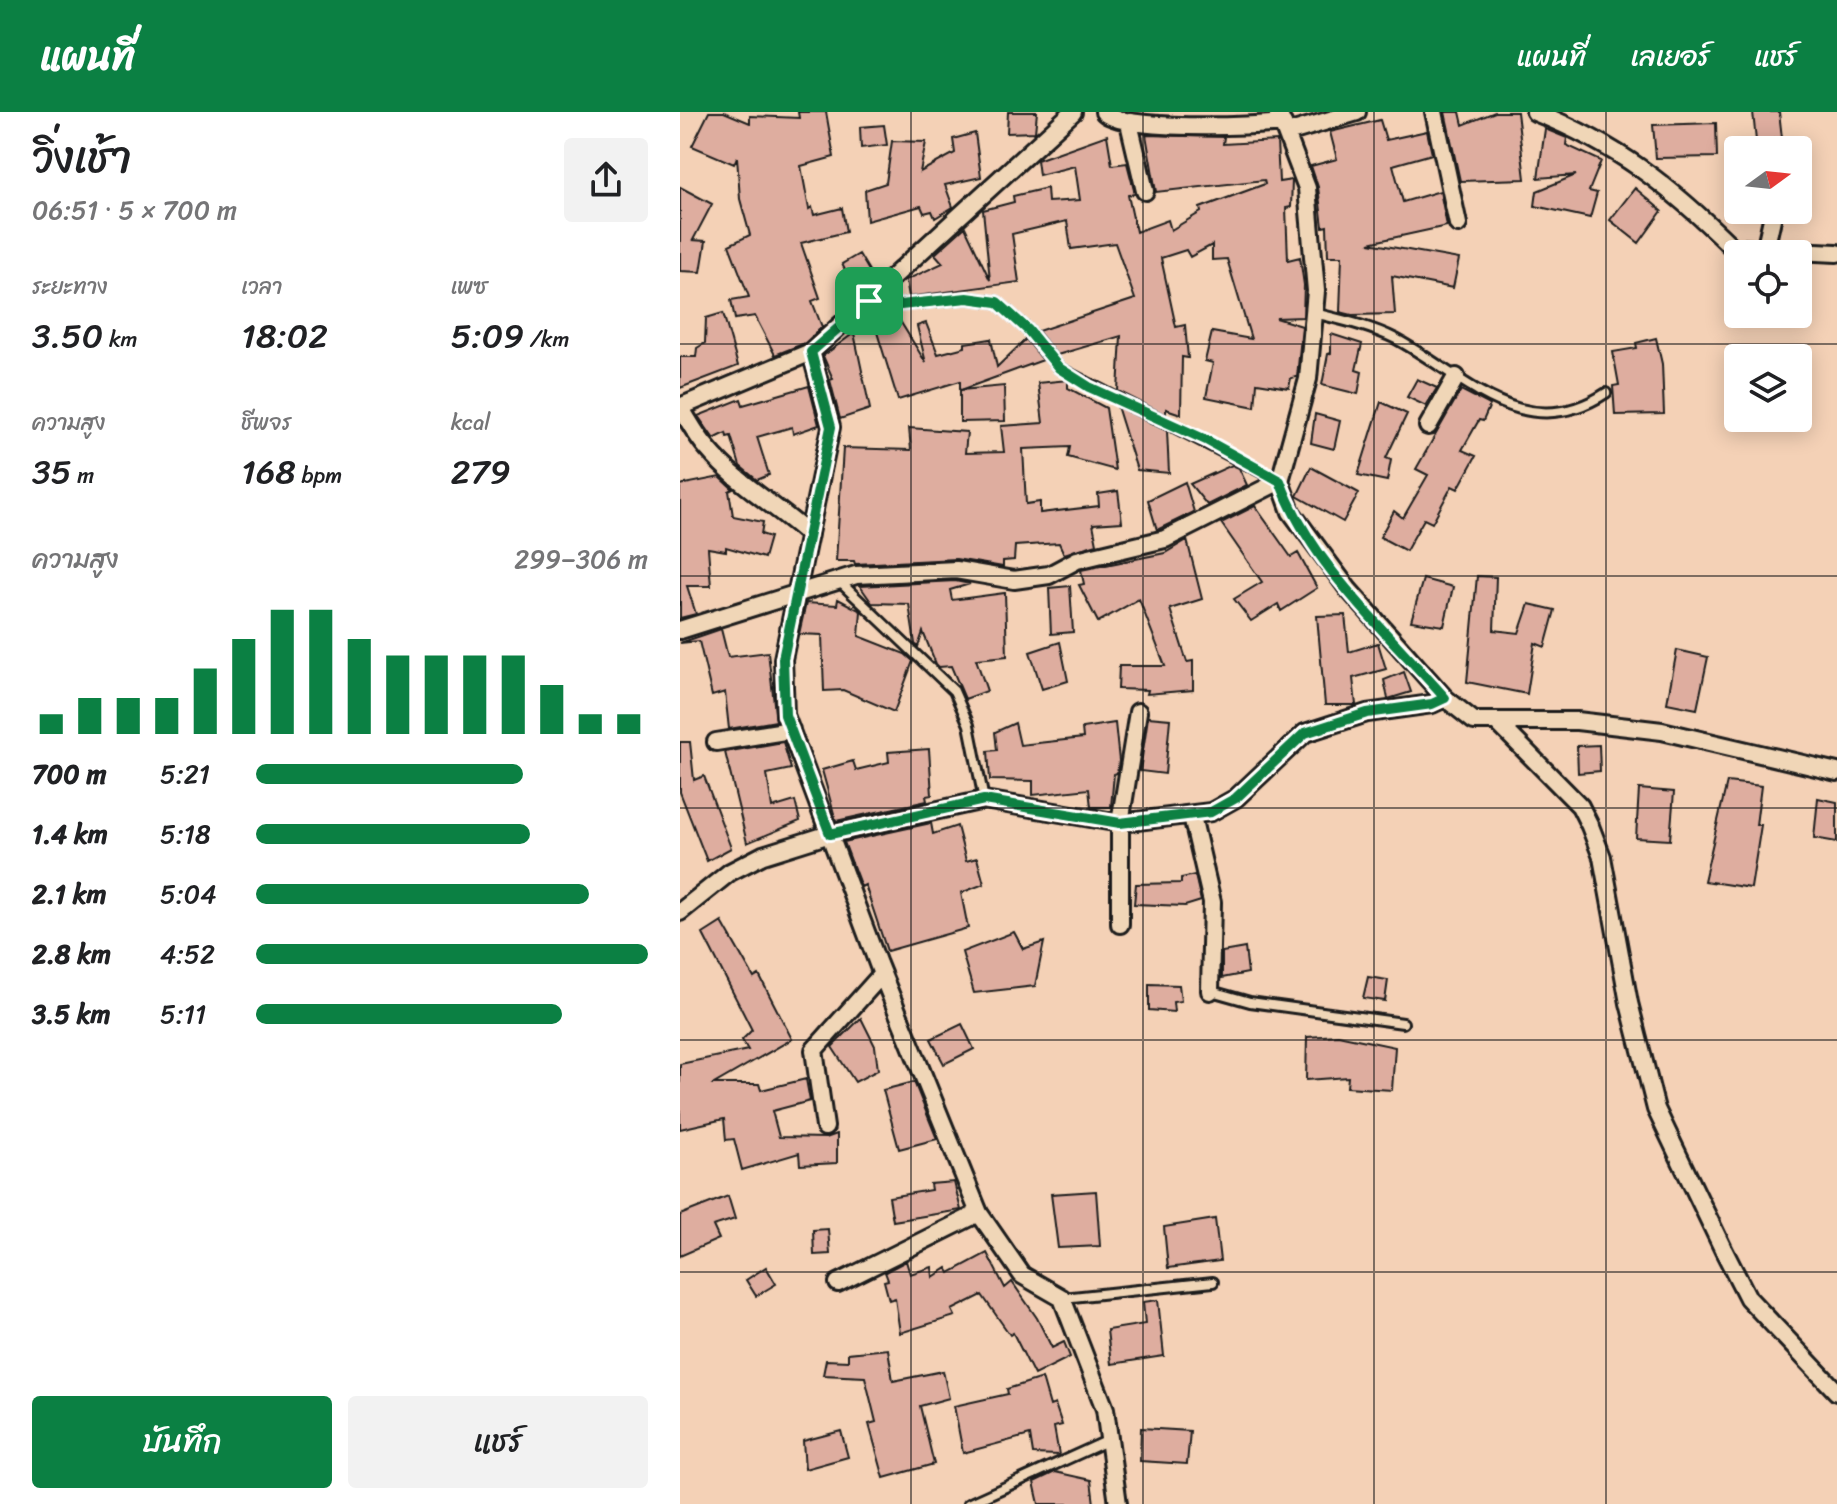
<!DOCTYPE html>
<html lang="th">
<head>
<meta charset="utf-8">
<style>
  :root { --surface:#fff; --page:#f2f2f2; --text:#202124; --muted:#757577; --accent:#0b8043 }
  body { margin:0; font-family:Sriracha,"Playpen Sans Thai",sans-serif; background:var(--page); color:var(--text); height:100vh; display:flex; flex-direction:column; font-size:30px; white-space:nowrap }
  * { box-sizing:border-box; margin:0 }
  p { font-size:26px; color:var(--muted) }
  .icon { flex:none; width:44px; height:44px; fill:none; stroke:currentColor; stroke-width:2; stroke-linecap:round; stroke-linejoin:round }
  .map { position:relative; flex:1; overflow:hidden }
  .drawer { display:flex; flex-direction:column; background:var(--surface); width:680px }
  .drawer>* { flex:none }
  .needle { width:52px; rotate:75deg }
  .controls { position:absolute; left:1044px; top:24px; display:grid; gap:16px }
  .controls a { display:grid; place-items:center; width:88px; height:88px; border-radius:8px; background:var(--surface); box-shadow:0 4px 20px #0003; font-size:40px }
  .pin { position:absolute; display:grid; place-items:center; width:68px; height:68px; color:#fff; margin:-34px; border-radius:16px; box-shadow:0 4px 12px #0006 }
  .round { display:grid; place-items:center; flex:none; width:84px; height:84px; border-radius:8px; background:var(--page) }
  .summary { display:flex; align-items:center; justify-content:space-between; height:136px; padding:0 32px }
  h1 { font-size:44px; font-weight:600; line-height:60px }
  .figures { display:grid; grid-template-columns:repeat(3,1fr); gap:12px; height:136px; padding:8px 32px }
  .figures div { display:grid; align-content:center }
  .figures b { font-size:34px; font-weight:600 }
  .figures small { font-size:22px; font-weight:400 }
  .figures p { font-size:22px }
  .chart { height:224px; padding:16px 32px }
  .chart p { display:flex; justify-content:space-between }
  .chart svg { width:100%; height:144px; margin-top:8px; stroke:var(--accent); stroke-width:6 }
  .primary-button { display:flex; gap:16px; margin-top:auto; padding:16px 32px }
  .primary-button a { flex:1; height:92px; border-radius:8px; background:var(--accent); color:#fff; font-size:32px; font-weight:600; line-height:92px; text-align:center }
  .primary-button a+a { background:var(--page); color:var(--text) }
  ul { padding:0 32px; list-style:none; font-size:26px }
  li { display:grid; grid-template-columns:128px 96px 1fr; align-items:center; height:60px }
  li i { height:20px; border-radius:10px; background:var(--accent) }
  header { display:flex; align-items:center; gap:48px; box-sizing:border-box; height:112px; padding:0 40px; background:var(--accent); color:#fff }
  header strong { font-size:38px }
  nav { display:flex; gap:44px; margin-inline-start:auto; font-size:28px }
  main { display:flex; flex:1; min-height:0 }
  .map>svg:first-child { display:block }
  .building { fill:#dead9f; stroke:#1c1c1c; stroke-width:2 }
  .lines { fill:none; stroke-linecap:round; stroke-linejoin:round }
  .lane-casing { stroke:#1c1c1c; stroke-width:14 }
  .street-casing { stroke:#1c1c1c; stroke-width:22 }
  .lane { stroke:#f0d6b7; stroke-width:8 }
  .street { stroke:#f0d6b7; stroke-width:16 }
  .route-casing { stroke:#fff; stroke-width:16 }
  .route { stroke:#0b8043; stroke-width:10 }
  .grid { fill:none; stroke:#1c1c1c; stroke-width:2; stroke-opacity:0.55 }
</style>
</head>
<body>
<header>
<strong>แผนที่</strong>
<nav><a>แผนที่</a><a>เลเยอร์</a><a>แชร์</a></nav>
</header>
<main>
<section class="drawer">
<div class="summary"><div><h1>วิ่งเช้า</h1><p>06:51 · 5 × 700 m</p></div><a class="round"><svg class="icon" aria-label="share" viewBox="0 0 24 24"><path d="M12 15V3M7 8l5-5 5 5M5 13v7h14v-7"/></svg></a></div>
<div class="figures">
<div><p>ระยะทาง</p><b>3.50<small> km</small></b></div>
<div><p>เวลา</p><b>18:02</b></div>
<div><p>เพซ</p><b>5:09<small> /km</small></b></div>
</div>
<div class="figures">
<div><p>ความสูง</p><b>35<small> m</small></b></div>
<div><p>ชีพจร</p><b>168<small> bpm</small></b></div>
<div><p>kcal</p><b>279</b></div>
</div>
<div class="chart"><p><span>ความสูง</span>299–306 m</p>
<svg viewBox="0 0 160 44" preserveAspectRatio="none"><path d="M5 44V38M15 44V33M25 44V33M35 44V33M45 44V24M55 44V15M65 44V6M75 44V6M85 44V15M95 44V20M105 44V20M115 44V20M125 44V20M135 44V29M145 44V38M155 44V38"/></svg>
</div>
<ul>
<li><b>700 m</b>5:21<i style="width:68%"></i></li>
<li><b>1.4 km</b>5:18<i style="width:70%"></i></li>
<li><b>2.1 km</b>5:04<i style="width:85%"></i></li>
<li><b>2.8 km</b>4:52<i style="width:100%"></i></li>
<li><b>3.5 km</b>5:11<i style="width:78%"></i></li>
</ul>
<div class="primary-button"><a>บันทึก</a><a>แชร์</a></div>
</section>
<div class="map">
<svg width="1157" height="1392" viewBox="0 0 1157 1392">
  <rect width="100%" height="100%" fill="#f4d1b6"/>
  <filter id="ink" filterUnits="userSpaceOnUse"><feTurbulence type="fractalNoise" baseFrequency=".0125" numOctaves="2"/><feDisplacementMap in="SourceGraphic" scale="16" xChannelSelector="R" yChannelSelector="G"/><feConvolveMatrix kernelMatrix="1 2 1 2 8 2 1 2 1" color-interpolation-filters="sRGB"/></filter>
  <g filter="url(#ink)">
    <path class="building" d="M29 0H44L70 11V4L119 6 118 0H146L154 45 121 54 129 97 132 95 134 103 162 96 166 120 121 131 140 186 132 189 142 215 125 231 95 243 75 204 55 207 51 188 69 185 49 133 70 123 60 87 57 45 54 52 12 34Z
      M328 0H357L355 20 327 21Z
      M765 0H780L783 13 815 0H837L845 67 780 69Z
      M1073 0H1099L1102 26 1076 29Z
      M700 8 706 28 747 19 752 42 713 53 723 90 760 79 767 114 689 131 779 147 773 176 712 164 715 202 672 203 660 200 662 144H648L647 114 643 115 638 75 631 54 657 47 650 20Z
      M1036 11 1037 45 976 46 973 13Z
      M204 13 207 33 181 36 180 15Z
      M865 17 887 26 886 33 921 49 909 79 917 81 910 106 855 94 857 79 896 63 858 66Z
      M295 21 301 65 265 73 273 95 255 106 252 99 244 101 241 94 187 109 185 78 206 71 212 29 246 30 240 60 275 41 273 27Z
      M427 23 432 53 447 51 455 82 448 83 456 120 488 108 491 118 521 100 520 96 585 72 584 68 476 80 466 23 544 25 543 32 597 29 599 70 612 68 611 95 606 96 608 148 620 145 624 173 623 205 596 206 622 214 617 265 611 266 609 276 577 271 575 295 526 285 533 251 525 249 532 220 571 227 547 147 532 148V133L510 145 506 138 481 146 496 215 505 213 508 246 502 245 501 302 486 297V303L438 279 441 224 377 243 358 219 455 187 435 131 391 137 387 109 332 122 339 170 229 185 226 168 263 151 255 142 285 115 310 168 303 98 334 90 333 84 367 76 368 90 400 88 395 54 359 63 357 48Z
      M0 75 32 92 13 128 26 129 21 160 0 159Z
      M955 76 982 99 959 131 930 108Z
      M179 142 191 162 172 172 162 152Z
      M203 199 215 201 246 251 237 214 246 211 258 242 285 235V231L311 227 317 255 346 227 363 248 281 278 324 274 325 309 280 310V269L218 288 192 204Z
      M43 201 58 254 0 276V245H16L17 236 25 231 26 206Z
      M174 221 190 297 160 307 150 268 153 267 143 244Z
      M651 222 682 232 676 258 682 260 678 282 642 273 648 242 651 241Z
      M976 226 982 252 984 302 935 303 933 274 939 273 933 240 957 236 956 231Z
      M737 267 757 276 746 294 727 285Z
      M388 268V276L426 296 435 358 388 345 390 335 343 337 346 392 360 390V401L419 394 418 382 438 379 442 410 413 412 417 432 384 442 379 431 335 434 334 448 323 449V455L276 447 175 452 174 449H156L163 336 231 338 229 316 287 320 285 341 324 340 321 314 363 311 358 271Z
      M129 274 139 313 113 322 112 315 77 325 89 363 77 368 60 354 51 324 47 325 46 321 34 327 18 304 61 287 63 293Z
      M781 278 810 293 803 309 799 308 782 338 796 344 778 377 772 374 752 411 744 407 726 439 700 425 714 399 723 406 748 363 736 357Z
      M701 290 727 302 706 346 711 348 707 369 678 363Z
      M437 294 487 319 489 361 457 358Z
      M635 302 660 309 654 337 631 331Z
      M552 353 559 356 567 373 527 393 510 372Z
      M631 355 679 381 663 410 617 384Z
      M40 365 53 377 49 379 53 404 83 410 81 422 90 425 84 446 46 435V439L28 436 31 474H7L16 502 0 506V373Z
      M505 370 514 400 477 418 468 388Z
      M575 394 611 445 618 441 637 476 601 499 598 492 571 509 554 487 582 470 541 411Z
      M507 428 522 487 490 497 507 550 513 549V578L467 582 468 578 438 577 439 554H485L459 487 418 510 399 473 404 472 401 458 485 441Z
      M797 464 816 465 814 518 839 521 849 492 875 498 865 535 855 531 847 582 787 570Z
      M743 467 773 475 764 514 731 509Z
      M275 469 290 472 270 478 272 488 325 481 327 544 296 547 307 579 285 587 271 554 259 555 256 552 243 520 238 535 235 532 229 492 192 491 180 474Z
      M390 474 393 520 371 522 369 476Z
      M158 487 181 499 179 524 225 542 233 549 214 600 163 578 144 579 142 523 119 522 126 491 157 493Z
      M665 503 669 540 698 531 706 557 673 566 676 593H645L637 504Z
      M41 517 48 545 88 540 96 609 49 617 45 580 32 584 19 529 0 531Z
      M380 530 388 569 362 577 350 540Z
      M997 538 1028 545 1017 597 987 591Z
      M724 560 731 580 708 587 704 568Z
      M468 605 490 607 485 662 460 659Z
      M335 611 340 633 403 626 402 616 435 611 439 649 437 661 434 662 431 695H411L409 677 353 683V669L310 668 308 639 317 638 315 620Z
      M0 630H10L14 668 24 664 51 736 27 749 0 680Z
      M103 630 111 657 87 662 92 696 115 689 120 709 67 731 45 640Z
      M919 633 920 659 898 661 897 634Z
      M249 637 252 683 246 684 247 689 156 709 142 658 173 649 176 658 209 650 208 640Z
      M1047 670 1081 674 1076 713H1081L1071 776 1024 769Z
      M959 677 994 680 990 728 956 726Z
      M1138 686 1157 690V730L1134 726Z
      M251 711 253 722 277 714 286 749 297 746 304 772 281 781 288 816 207 839 185 773 181 775 164 730Z
      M515 763 521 789 505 794 454 792 456 772 501 771V766Z
      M42 810 74 866 79 863 112 927 34 972H79L81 978 126 967 130 989 92 999 99 1025 146 1026 157 1022V1051L120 1053 119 1041 62 1058 54 1027 46 1028 44 1007 0 1017V952L68 938 62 928 72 918 23 822Z
      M334 820 343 837 364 830 355 874 294 881 282 840Z
      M565 836 568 861 542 866V840Z
      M688 865 708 868 705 889 683 886Z
      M469 872 499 873 501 889 493 890 494 900 469 898Z
      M181 906 195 934 198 958 175 970 152 935Z
      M282 912 294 937 264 952 251 927Z
      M658 923 715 935 712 978 667 975 668 965 626 968 627 925Z
      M234 970 257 1027 219 1037 203 978Z
      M274 1070 281 1098 213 1109 209 1085 251 1078 250 1072Z
      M416 1079 420 1134 378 1136 371 1082Z
      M48 1084 55 1107 33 1114 39 1127 0 1144V1103Z
      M535 1107 540 1149 488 1156 484 1115Z
      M148 1117 150 1142 134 1143 133 1118Z
      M307 1141 325 1176 332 1170 357 1206 372 1236 384 1230 390 1245 354 1263 333 1221 330 1223 302 1183 272 1198 275 1204 220 1221 215 1186 209 1188 204 1169 208 1168 205 1160 226 1149 230 1162 252 1155 253 1165 267 1156 270 1161Z
      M86 1155 96 1172 76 1184 66 1168Z
      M478 1188 484 1244 431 1252 427 1218 465 1212 463 1190Z
      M208 1237 213 1269 263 1259 269 1286 240 1294 254 1352 204 1366 189 1312 196 1310 185 1265 143 1263 146 1248 168 1249V1241Z
      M362 1266 370 1294 375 1292 382 1313 374 1315 379 1343 353 1342 350 1323 283 1341 274 1294 328 1282 327 1277Z
      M461 1316 510 1319 507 1352 460 1349Z
      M161 1319 168 1345 125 1357 123 1329Z
      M375 1360 411 1368 414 1392H359L354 1370Z"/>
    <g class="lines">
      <defs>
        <path id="lane" d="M189 189 211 194 287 186 317 190 348 218 379 256 599 369
          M634 201C662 208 690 214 716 227 785 264 844 335 926 281
          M160 470 274 579 289 613 304 688
          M531 879 570 890 723 911
          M383 1186 533 1170
          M288 1392 429 1328"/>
        <path id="street" d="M424 0C442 20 571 14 603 11
          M598 0 627 76 636 179 628 267 600 369 611 400 668 477 765 586 794 609H897L982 619 1157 660
          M754 0 778 112
          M855 0C938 33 990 74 1053 136L1157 141
          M449 11 465 79
          M607 21 677 0
          M1108 38 1109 35
          M1085 138 1094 98
          M131 240 151 315 103 547 105 603 198 852 299 1101 342 1163 382 1186 425 1297 438 1392
          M0 295 131 240 393 0
          M0 295C9 309 17 325 28 337 57 372 96 393 129 423
          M748 314 776 265
          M0 518 176 463 276 458 334 468 369 463 397 448 485 427 600 369
          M819 612 900 694 910 714 922 745 949 891 976 997 1044 1139 1068 1186 1157 1280
          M36 630 111 618
          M512 704 532 790 530 879
          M0 800 50 760 83 743 150 722 304 688 440 711 531 700 556 686 625 621 687 601 752 592 765 586
          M440 812V711L458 600
          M145 1015 134 938 202 862
          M158 1171 299 1101"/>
      </defs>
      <use href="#lane" class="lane-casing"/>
      <use href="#street" class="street-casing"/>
      <use href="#lane" class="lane"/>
      <use href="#street" class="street"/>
    </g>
  </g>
  <g class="lines" filter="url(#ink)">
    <defs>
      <path id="route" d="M287 186 317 190 348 218 379 256 409 275 526 328 600 369C630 452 707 520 765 586L752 592 687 601 625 621 556 686 531 700 440 711 304 688 150 722 105 603 103 547 151 315 131 240 189 189 211 194Z"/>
    </defs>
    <use href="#route" class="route-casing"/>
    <use href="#route" class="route"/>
  </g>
  <path class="grid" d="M231 0V1392M463 0V1392M694 0V1392M926 0V1392M0 232H1157M0 464H1157M0 696H1157M0 928H1157M0 1160H1157"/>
</svg>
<div class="controls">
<a><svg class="needle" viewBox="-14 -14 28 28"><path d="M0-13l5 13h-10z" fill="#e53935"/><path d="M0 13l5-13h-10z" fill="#757577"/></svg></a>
<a><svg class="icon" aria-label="locate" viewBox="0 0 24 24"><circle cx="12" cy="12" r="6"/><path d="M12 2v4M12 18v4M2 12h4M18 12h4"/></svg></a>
<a><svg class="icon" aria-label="layers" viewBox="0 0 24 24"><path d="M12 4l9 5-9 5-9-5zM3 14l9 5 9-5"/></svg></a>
</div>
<div class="pin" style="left:189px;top:189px;background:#1e9e55"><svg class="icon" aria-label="arrive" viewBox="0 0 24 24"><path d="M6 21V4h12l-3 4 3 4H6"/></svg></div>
</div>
</main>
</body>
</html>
